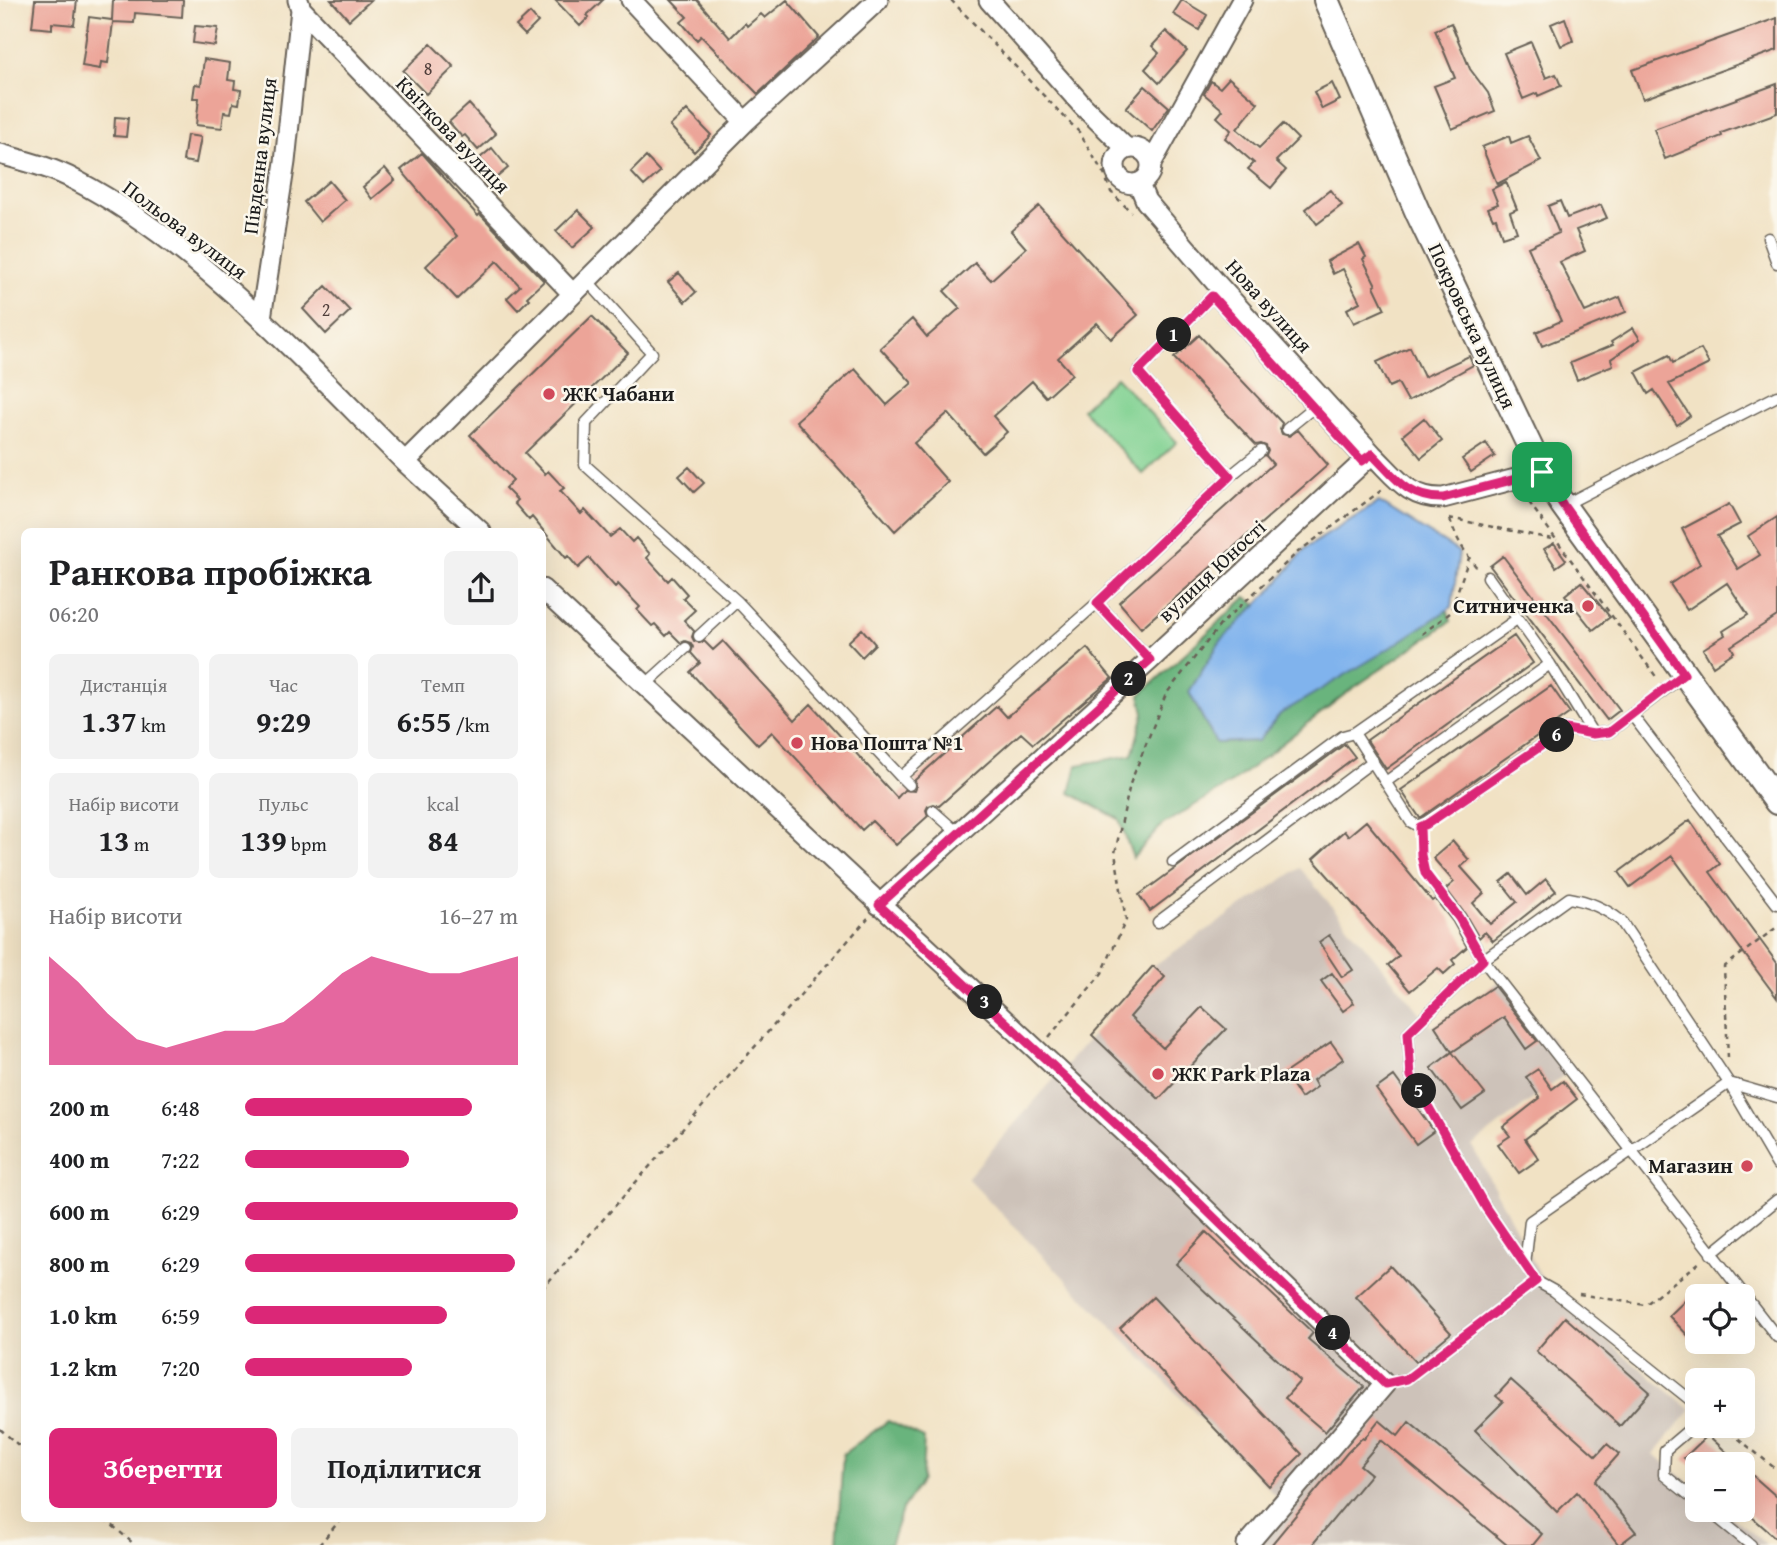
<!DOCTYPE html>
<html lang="uk">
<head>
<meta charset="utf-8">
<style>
  :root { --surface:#fff; --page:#f2f2f2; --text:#202124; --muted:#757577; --accent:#db2777 }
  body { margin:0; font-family:"Gentium Book Plus",serif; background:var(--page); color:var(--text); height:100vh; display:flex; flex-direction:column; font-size:26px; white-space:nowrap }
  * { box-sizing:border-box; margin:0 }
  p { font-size:23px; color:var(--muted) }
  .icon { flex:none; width:38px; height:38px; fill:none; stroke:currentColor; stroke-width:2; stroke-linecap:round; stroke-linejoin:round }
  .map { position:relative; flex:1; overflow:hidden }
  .side { position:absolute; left:21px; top:528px; width:525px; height:994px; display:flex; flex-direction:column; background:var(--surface); border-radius:10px; box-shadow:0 7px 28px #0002 }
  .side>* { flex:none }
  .tools { position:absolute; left:1685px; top:1284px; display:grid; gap:14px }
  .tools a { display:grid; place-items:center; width:70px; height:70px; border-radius:10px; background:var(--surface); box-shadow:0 7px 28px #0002; font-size:35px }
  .pin { position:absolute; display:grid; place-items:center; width:60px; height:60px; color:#fff; margin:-30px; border-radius:14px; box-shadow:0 4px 10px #0006 }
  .km { position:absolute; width:35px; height:35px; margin:-18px; border-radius:50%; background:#222; color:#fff; font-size:19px; line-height:35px; text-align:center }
  .round { display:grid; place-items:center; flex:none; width:74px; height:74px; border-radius:10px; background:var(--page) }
  .headline { display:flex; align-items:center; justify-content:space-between; height:119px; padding:0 28px }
  h1 { font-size:38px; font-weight:700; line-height:52px }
  .figures { display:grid; grid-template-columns:repeat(3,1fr); gap:10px; height:119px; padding:7px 28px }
  .figures div { display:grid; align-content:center; border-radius:10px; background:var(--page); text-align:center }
  .figures b { font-size:30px; font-weight:700 }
  .figures small { font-size:19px; font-weight:400 }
  .figures p { font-size:19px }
  .chart { height:196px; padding:14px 28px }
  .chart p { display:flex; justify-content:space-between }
  .chart svg { width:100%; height:126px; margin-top:7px; fill:var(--accent); opacity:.7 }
  .action { display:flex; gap:14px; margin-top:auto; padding:14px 28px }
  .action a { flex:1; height:80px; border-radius:10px; background:var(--accent); color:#fff; font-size:28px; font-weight:700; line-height:80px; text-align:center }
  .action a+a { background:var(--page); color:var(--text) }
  ul { padding:0 28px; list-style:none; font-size:23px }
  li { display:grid; grid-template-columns:112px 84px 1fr; align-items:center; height:52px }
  li i { height:18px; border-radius:9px; background:var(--accent) }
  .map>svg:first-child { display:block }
  .industrial { fill:#cdc2b9 }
  .green { fill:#82d293; stroke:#4f7758; stroke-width:2 }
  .forest { fill:#69b47d; stroke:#42684c; stroke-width:2 }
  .water { fill:#80b3ed; stroke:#4e6884; stroke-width:2 }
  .building { fill:#eca498 }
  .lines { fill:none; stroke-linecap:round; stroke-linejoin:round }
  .service-casing { stroke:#676157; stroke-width:13 }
  .minor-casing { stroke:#676157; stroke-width:23 }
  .tertiary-casing { stroke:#676157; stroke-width:28 }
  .path { stroke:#676157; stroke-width:2.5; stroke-dasharray:5 5; stroke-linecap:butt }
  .service { stroke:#fff; stroke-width:10 }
  .minor { stroke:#fff; stroke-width:19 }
  .tertiary { stroke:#fff; stroke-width:24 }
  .route-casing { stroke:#fff; stroke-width:14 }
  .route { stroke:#db2777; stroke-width:9 }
  .poi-dot { fill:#d1495b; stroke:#fbf7ec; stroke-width:2.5 }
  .labels { text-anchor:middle; stroke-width:5; stroke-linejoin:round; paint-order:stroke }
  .number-label { font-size:18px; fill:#503e3b }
  .street-label { font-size:21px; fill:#1c1c1c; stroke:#fbf7ec }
  .poi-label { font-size:21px; font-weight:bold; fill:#1c1c1c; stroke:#fbf7ec; text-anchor:start }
</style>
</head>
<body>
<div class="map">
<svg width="1777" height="1545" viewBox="0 0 1777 1545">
  <rect width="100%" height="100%" fill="#fbf7ec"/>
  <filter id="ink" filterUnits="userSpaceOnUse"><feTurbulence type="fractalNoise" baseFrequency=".0143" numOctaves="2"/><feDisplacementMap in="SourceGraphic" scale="14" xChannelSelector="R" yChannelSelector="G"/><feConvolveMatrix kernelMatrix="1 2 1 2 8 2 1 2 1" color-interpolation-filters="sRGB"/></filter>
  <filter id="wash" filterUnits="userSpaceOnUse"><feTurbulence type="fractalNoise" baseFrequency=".00686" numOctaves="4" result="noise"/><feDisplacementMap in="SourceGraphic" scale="28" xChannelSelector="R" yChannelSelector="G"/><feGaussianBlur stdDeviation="1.57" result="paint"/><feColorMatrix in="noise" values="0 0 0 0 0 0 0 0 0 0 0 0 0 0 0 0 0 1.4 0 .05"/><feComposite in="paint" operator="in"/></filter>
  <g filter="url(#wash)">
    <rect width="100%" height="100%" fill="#f1e2c4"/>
    <path class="industrial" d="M1300 868 1432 1027 1504 978 1573 1068 1472 1146 1551 1295 1691 1410 1654 1454 1697 1489 1698 1510H1724L1767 1545H1252L1285 1505 967 1178 1153 966Z"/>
    <path class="green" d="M1116 377 1177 442 1143 474 1082 409Z"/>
    <path class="forest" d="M1246 597 1257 605 1220 642 1189 692 1216 743 1258 741 1280 714 1445 603 1451 621 1349 691 1233 782 1162 825 1133 858 1119 819 1070 793 1077 765 1132 755 1144 713 1140 695Z
      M888 1421 924 1438 922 1480 902 1510 890 1545H837L843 1454Z"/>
    <path class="water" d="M1379 502 1459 552 1452 607 1382 653 1280 714 1258 741 1216 743 1189 692 1220 642 1274 587 1306 548Z"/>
    <g id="blocks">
      <path class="building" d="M35 0H77L74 25 52 23V29L32 27Z
        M113 0H183L182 17 135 13 134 23 113 22 108 63 101 62 100 69 82 66 89 17 112 20Z
        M331 0H371L349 20Z
        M555 0H603L587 15 589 17 580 26Z
        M671 0H697L730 38 745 23 747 26 761 14 765 18 787 0 819 37 758 94 701 36 697 40 681 22 687 17Z
        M1182 0 1207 15 1199 30 1173 14Z
        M530 13 538 22 525 35 516 26Z
        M1565 18 1573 41 1561 46 1551 24Z
        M1777 18V50L1643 99 1632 70Z
        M1451 23 1470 69 1488 93 1495 111 1452 129 1434 86 1455 78 1435 30Z
        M195 26 218 28 215 46 193 43Z
        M1166 31 1187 51 1159 83 1145 69 1159 53 1152 46Z
        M1531 42 1546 78 1556 74 1561 86 1538 96 1537 93 1523 99 1504 53Z
        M431 44 454 67 426 94 403 71Z
        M204 59 230 63 228 80 235 81 234 89 241 90 239 104 233 103 231 113 224 112 222 128 196 125 199 98H193L195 84 201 85Z
        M1229 78 1258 103 1237 129 1259 148 1283 124 1298 139 1276 161 1286 170 1271 188 1248 169 1254 163 1225 138 1231 130 1217 117 1223 110 1204 94 1211 81 1220 88Z
        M1332 83 1340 100 1322 109 1314 92Z
        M1777 84V113L1721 133 1722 136 1665 159 1654 129Z
        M1145 86 1169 107 1152 131 1126 108Z
        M469 104 496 134 478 150 465 135 462 137 449 122Z
        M687 110 711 135 694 152 670 126Z
        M115 117 128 118 126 137 114 136Z
        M187 135 201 137 196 163 183 161Z
        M1509 136 1511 143 1528 136 1541 161 1497 184 1482 147Z
        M492 148 508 168 496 178 480 158Z
        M422 153 478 216 480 214 544 281 527 297 529 299 518 310 507 298 520 286 497 261 457 299 426 266 457 236 401 170Z
        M646 157 660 172 644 186 631 172Z
        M385 168 395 180 372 199 363 187Z
        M329 181 345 200 320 222 304 202Z
        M1506 182 1517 209 1510 212 1517 232 1502 237 1496 218 1493 219 1488 208 1498 204 1492 189Z
        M1330 190 1342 205 1317 224 1306 209Z
        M1560 201 1567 218 1601 205 1607 218 1576 230 1585 251 1560 262 1585 312 1620 297 1626 312 1542 346 1536 332 1561 321 1528 247 1559 233 1548 206Z
        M1039 206 1138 315 1111 339 1097 323 1058 358 1072 374 1046 397 1032 381 993 416 1007 432 983 453 948 413 914 443 948 482 895 531 796 421 855 369 887 405 912 383 880 348 912 319 927 337 960 308 944 291 975 263 991 280 1026 248 1011 231Z
        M578 210 595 227 572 248 556 231Z
        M1359 244 1366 257 1363 259 1376 285 1374 286 1385 309 1354 323 1347 309 1360 302 1343 269 1333 274 1327 261Z
        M679 273 696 292 685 302 668 282Z
        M326 286 350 311 326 334 303 309Z
        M592 316 628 353 525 453 545 474 548 471 564 488 560 491 581 514 585 510 610 537 620 529 632 542 636 538 650 554 647 558 668 581 672 577 687 594 683 598 695 610 684 620 694 631 692 637 694 641 700 643 704 641 713 650 723 641 795 720 811 704 897 798 904 790 914 791 916 786 915 780 997 706 1007 717 1087 648 1112 678 1033 744 1021 733 939 806 934 804 928 806 926 810 928 816 896 845 872 821 862 830 772 732 758 745 690 672 700 663 691 653 693 647 691 643 685 641 681 643 670 632 666 636 655 624 652 626 637 610 640 607 618 584 615 587 589 558 578 568 568 556 566 558 532 517 529 520 514 503 517 500 505 488 513 480 470 435Z
        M1633 328 1640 339 1611 359 1613 365 1577 380 1570 363 1613 345 1611 342Z
        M1199 335 1282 423 1280 429 1282 434 1289 436 1298 430 1328 465 1141 628 1119 602 1273 464 1266 456 1268 451 1266 446 1261 444 1256 445 1174 358Z
        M1410 347 1424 377 1469 356 1473 365 1408 401 1398 383 1389 387 1377 362Z
        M1701 349 1709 364 1669 384 1690 416 1677 425 1654 390 1648 394 1636 372 1669 355 1673 363Z
        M1424 418 1442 441 1421 458 1403 435Z
        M1486 443 1495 456 1471 472 1462 459Z
        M689 467 704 483 694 492 679 476Z
        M1729 504 1740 524 1717 536 1738 569 1760 555 1748 536 1777 517V616L1731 646 1734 652 1713 666 1703 649 1725 635 1723 631 1748 615 1727 583 1687 610 1670 584 1700 564 1682 529Z
        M1554 543 1566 560 1556 567 1544 549Z
        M1503 556 1620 710 1607 720 1490 566Z
        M1581 582 1610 617 1593 630 1565 595Z
        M862 629 875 644 862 657 848 642Z
        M1514 636 1533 663 1386 769 1367 740Z
        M1551 686 1570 713 1420 818 1401 790Z
        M1345 744 1355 757 1150 911 1139 895Z
        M1690 820 1720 864 1710 872 1777 963V998L1672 856 1630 887 1619 872Z
        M1366 821 1432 901 1435 899 1453 922 1467 947 1452 960 1455 964 1444 974 1438 968 1410 991 1388 965 1399 956 1313 859 1344 831 1348 836Z
        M1453 841 1469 860 1461 867 1484 893 1473 903 1490 924 1517 902 1501 882 1511 874 1527 895 1546 879 1556 891 1493 941 1485 932 1479 938 1465 914 1446 889 1454 882 1433 858Z
        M1329 935 1353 970 1342 977 1319 942Z
        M1153 966 1165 977 1130 1017 1163 1048 1202 1007 1226 1029 1159 1099 1092 1035Z
        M1332 973 1354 1003 1343 1011 1321 981Z
        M1494 986 1537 1041 1526 1049 1504 1017 1452 1052 1435 1026Z
        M1331 1042 1343 1059 1313 1080 1317 1087 1301 1098 1285 1073Z
        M1452 1052 1485 1094 1462 1110 1431 1068Z
        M1538 1069 1552 1089 1563 1081 1577 1099 1525 1139 1539 1159 1519 1173 1498 1144 1510 1136 1503 1127 1540 1098 1526 1077Z
        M1394 1076 1434 1131 1416 1144 1376 1089Z
        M1206 1232 1313 1333 1308 1339 1364 1387 1325 1432 1285 1398 1300 1381 1176 1264Z
        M1390 1266 1451 1333 1416 1362 1356 1297Z
        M1698 1288V1346L1669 1316Z
        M1153 1297 1302 1454 1269 1486 1120 1328Z
        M1565 1317 1650 1392 1620 1426 1536 1351Z
        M1511 1380 1596 1456 1607 1444 1619 1454 1595 1481 1636 1532 1619 1545 1577 1492 1557 1512 1475 1430 1503 1402 1496 1396Z
        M1379 1420 1398 1436 1409 1422 1542 1534 1533 1545H1507L1381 1440 1360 1465 1371 1474 1312 1545H1271L1347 1453 1362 1438 1364 1439Z
        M1708 1435 1723 1449 1741 1465H1692L1684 1458Z
        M1743 1467 1777 1497V1539L1743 1509Z"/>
    </g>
  </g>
  <g filter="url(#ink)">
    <use href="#blocks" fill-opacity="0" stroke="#676157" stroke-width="2"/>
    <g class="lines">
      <defs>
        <path id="service" d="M1768 238 1777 263
          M586 279 652 353 586 423 585 465 737 601
          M1287 429 1313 408
          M1230 476 1261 451
          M1564 505 1777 396
          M1488 577 1550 664 1593 734
          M699 636 737 601 901 777
          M1150 660 1097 603 1230 476 1138 372 1212 296 1362 462
          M645 685 686 648
          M1632 715 1777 904
          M1354 733 1411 822 1420 827 1566 729 1593 734 1609 732 1684 675
          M1387 781 1550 664
          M909 785 901 777 1097 603
          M933 811 959 834
          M1173 862 1343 736 1354 733 1517 619
          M1435 887 1459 918 1483 960 1777 1337
          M1158 922 1373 761
          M1711 1254 1777 1200
          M1525 1265 1530 1221 1729 1083 1777 1097
          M1385 1384 1407 1379 1536 1281
          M1698 1406 1554 1291 1536 1281 1486 1208 1411 1076 1408 1033 1483 960 1569 898C1588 901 1606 909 1621 921L1729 1083 1777 1165
          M1698 1422 1665 1450 1664 1475 1698 1502
          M1708 1510 1751 1545"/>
        <path id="minor" d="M631 0 745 122
          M989 0 1083 106 1127 149
          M301 9 572 293
          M1115 166a18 18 0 1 1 36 0a18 18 0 1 1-36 0Z
          M0 154C25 161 53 168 75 180 199 244 306 364 405 462L745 122 878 0
          M1151 164 1242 0
          M1139 184 1146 201 1217 284 1372 454
          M261 318 285 162 301 9 298 0
          M405 462 481 532
          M542 589 1158 1163 1385 1384 1247 1545
          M879 905 1150 660 1372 454C1395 476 1408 499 1443 498L1542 472"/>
        <path id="tertiary" d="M1326 0 1418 213 1542 472 1563 505 1777 802"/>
      </defs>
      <use href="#service" class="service-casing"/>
      <use href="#minor" class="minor-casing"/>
      <use href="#tertiary" class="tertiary-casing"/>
      <path class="path" d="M951 0 1079 132 1105 176 1111 192 1131 212
        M1523 494 1657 678
        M1449 518 1557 540
        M1450 519C1456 539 1466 555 1479 570
        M1422 634 1450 613 1469 558
        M1421 840C1421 853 1421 867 1429 878
        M1049 1037 1102 973 1126 920 1115 853 1130 784 1166 694 1221 624 1298 552 1382 490
        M1728 1058 1724 967 1777 927
        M542 1289 868 918
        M1579 1294 1645 1305 1700 1262
        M1723 1426 1777 1470
        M0 1429 24 1450
        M105 1519 135 1545
        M319 1545 341 1519"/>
      <use href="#service" class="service"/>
      <use href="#minor" class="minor"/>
      <use href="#tertiary" class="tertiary"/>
    </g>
  </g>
  <g class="lines" filter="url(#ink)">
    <defs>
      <path id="route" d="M1212 296 1362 461 1372 454C1395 477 1408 499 1443 498L1542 472 1563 505 1684 674 1609 732 1593 734 1566 729 1427 824 1420 827 1421 855 1425 873 1459 918 1483 960 1408 1033 1411 1076 1486 1208 1536 1281 1407 1379 1385 1384 1158 1163 879 905 1150 660 1097 603 1230 476 1138 372Z"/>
    </defs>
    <use href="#route" class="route-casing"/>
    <use href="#route" class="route"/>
  </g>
  <g class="poi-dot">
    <circle cx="549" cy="394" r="7"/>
    <circle cx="1588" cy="606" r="7"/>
    <circle cx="797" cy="743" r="7"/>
    <circle cx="1158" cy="1074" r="7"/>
    <circle cx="1747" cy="1166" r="7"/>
  </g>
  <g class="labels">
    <g class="number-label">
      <text x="428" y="75">8</text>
      <text x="326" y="316">2</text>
    </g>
    <g class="street-label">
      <text transform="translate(453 135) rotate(46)" y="7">Квіткова вулиця</text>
      <text transform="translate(260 156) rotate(-83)" y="7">Південна вулиця</text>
      <text transform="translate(185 230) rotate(37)" y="7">Польова вулиця</text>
      <text transform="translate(1269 306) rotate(48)" y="7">Нова вулиця</text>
      <text transform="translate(1472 326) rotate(65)" y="7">Покровська вулиця</text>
      <text transform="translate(1212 571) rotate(-43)" y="7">вулиця Юності</text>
    </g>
    <g class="poi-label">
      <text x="563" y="401">ЖК Чабани</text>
      <text x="1574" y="613" text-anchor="end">Ситниченка</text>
      <text x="811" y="750">Нова Пошта №1</text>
      <text x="1172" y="1081">ЖК Park Plaza</text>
      <text x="1733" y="1173" text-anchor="end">Магазин</text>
    </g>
  </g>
</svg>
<div class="tools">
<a><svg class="icon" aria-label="locate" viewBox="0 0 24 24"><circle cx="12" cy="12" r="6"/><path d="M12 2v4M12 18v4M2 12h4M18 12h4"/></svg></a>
<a>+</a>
<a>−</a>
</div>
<div class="pin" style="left:1542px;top:472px;background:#1e9e55"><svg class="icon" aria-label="arrive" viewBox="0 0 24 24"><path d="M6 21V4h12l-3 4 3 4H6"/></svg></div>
<b class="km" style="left:1174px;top:335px">1</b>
<b class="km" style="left:1129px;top:679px">2</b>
<b class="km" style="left:985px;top:1002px">3</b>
<b class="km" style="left:1333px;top:1333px">4</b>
<b class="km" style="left:1419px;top:1091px">5</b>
<b class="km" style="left:1557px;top:735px">6</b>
<section class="side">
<div class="headline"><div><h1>Ранкова пробіжка</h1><p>06:20</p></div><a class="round"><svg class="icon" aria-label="share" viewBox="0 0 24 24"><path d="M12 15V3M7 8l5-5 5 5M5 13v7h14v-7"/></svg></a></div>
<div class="figures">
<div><p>Дистанція</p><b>1.37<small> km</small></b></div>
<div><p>Час</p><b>9:29</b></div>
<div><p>Темп</p><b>6:55<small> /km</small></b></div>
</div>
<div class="figures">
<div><p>Набір висоти</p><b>13<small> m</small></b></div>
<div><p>Пульс</p><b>139<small> bpm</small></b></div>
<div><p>kcal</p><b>84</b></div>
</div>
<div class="chart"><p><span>Набір висоти</span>16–27 m</p>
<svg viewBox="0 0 160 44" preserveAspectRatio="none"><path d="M0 44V6L10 15L20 26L30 35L40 38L50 35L60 32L70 32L80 29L90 21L100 12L110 6L120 9L130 12L140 12L150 9L160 6V44z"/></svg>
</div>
<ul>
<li><b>200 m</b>6:48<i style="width:83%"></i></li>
<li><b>400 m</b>7:22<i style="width:60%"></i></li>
<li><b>600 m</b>6:29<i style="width:100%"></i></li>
<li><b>800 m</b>6:29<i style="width:99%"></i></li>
<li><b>1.0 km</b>6:59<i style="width:74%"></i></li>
<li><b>1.2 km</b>7:20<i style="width:61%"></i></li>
</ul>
<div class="action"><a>Зберегти</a><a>Поділитися</a></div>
</section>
</div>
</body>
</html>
